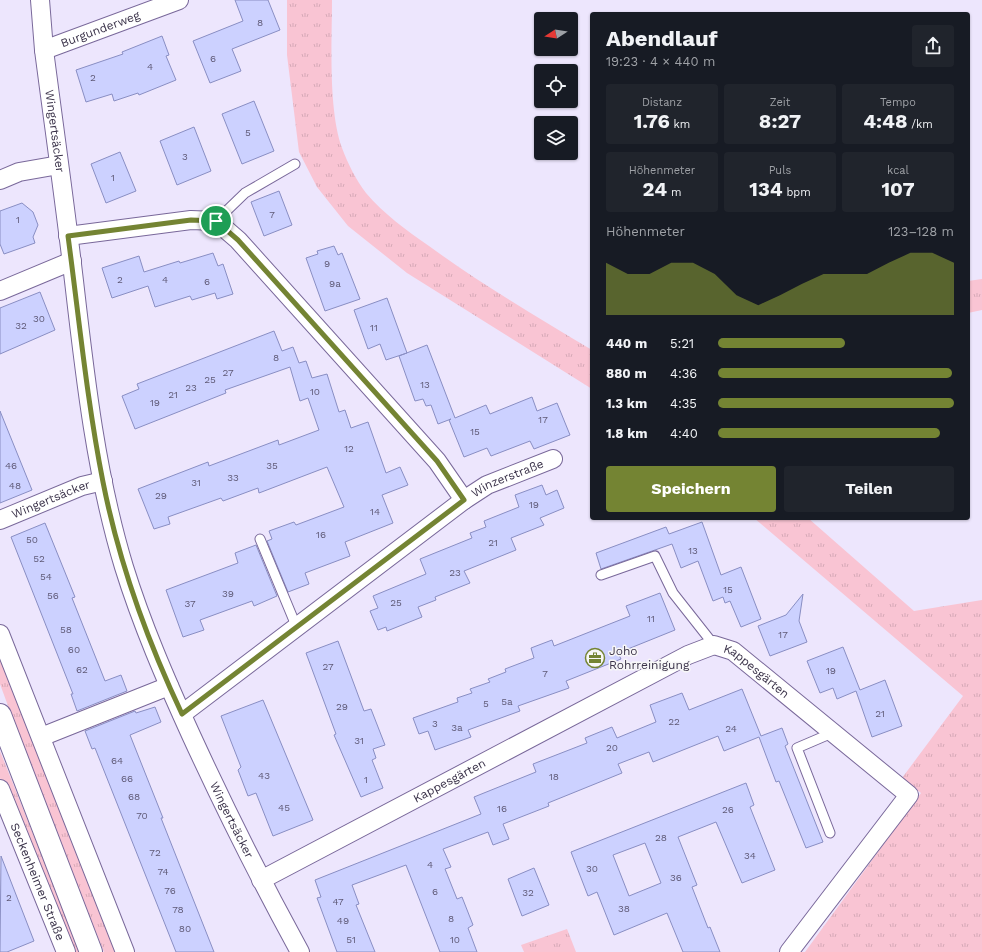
<!DOCTYPE html>
<html lang="de">
<head>
<meta charset="utf-8">
<style>
  :root { --surface:#171b24; --page:#20242c; --text:#f1f3f6; --muted:#9ea1a6; --accent:#748433 }
  body { margin:0; font-family:"Work Sans",sans-serif; background:var(--page); color:var(--text); height:100vh; display:flex; flex-direction:column; font-size:15px; white-space:nowrap }
  * { box-sizing:border-box; margin:0 }
  p { font-size:13px; color:var(--muted) }
  .icon { flex:none; width:22px; height:22px; fill:none; stroke:currentColor; stroke-width:2; stroke-linecap:round; stroke-linejoin:round }
  .map { position:relative; flex:1; overflow:hidden }
  .drawer { position:absolute; left:590px; top:12px; width:380px; height:508px; display:flex; flex-direction:column; background:var(--surface); border-radius:4px; box-shadow:0 1px 3px #0004 }
  .drawer>* { flex:none }
  .needle { width:26px; rotate:258deg }
  .tools { position:absolute; left:534px; top:12px; display:grid; gap:8px }
  .tools a { display:grid; place-items:center; width:44px; height:44px; border-radius:4px; background:var(--surface); box-shadow:0 1px 3px #0004; font-size:20px }
  .pin { position:absolute; display:grid; place-items:center; width:34px; height:34px; color:#fff; margin:-17px; border:2px solid #fff; border-radius:50%; box-shadow:0 1px 4px #0007 }
  .round { display:grid; place-items:center; flex:none; width:42px; height:42px; border-radius:4px; background:var(--page) }
  .summary { display:flex; align-items:center; justify-content:space-between; height:68px; padding:0 16px }
  h1 { font-size:22px; font-weight:700; line-height:30px }
  .figures { display:grid; grid-template-columns:repeat(3,1fr); gap:6px; height:68px; padding:4px 16px }
  .figures div { display:grid; align-content:center; border-radius:4px; background:var(--page); text-align:center }
  .figures b { font-size:20px; font-weight:700 }
  .figures small { font-size:11px; font-weight:400 }
  .figures p { font-size:11px }
  .chart { height:112px; padding:8px 16px }
  .chart p { display:flex; justify-content:space-between }
  .chart svg { width:100%; height:72px; margin-top:4px; fill:var(--accent); opacity:.7 }
  .cta { display:flex; gap:8px; margin-top:auto; padding:8px 16px }
  .cta a { flex:1; height:46px; border-radius:4px; background:var(--accent); color:#fff; font-size:16px; font-weight:700; line-height:46px; text-align:center }
  .cta a+a { background:var(--page); color:var(--text) }
  ul { padding:0 16px; list-style:none; font-size:13px }
  li { display:grid; grid-template-columns:64px 48px 1fr; align-items:center; height:30px }
  li i { height:10px; border-radius:5px; background:var(--accent) }
  .map>svg:first-child { display:block }
  .grass { fill:url(#grass-tufts) }
  .building { fill:#ccd1ff; stroke:#898ec3; fill-rule:evenodd }
  .lines { fill:none; stroke-linecap:round; stroke-linejoin:round }
  .service-casing { stroke:#79689a; stroke-width:11 }
  .minor-casing { stroke:#79689a; stroke-width:20 }
  .tertiary-casing { stroke:#79689a; stroke-width:24 }
  .service { stroke:#fff; stroke-width:9 }
  .minor { stroke:#fff; stroke-width:18 }
  .tertiary { stroke:#fff; stroke-width:22 }
  .route-casing { stroke:#fff; stroke-width:8 }
  .route { stroke:#748433; stroke-width:5 }
  .labels { text-anchor:middle; stroke-width:3; stroke-linejoin:round; paint-order:stroke }
  .number-label { font-size:10px; fill:#5f5a77 }
  .street-label { font-size:12px; fill:#3b334a; stroke:#f7f7f7 }
  .poi-label { font-size:12px; fill:#3b334a; stroke:#f7f7f7; text-anchor:start }
</style>
</head>
<body>
<div class="map">
<svg width="982" height="952" viewBox="0 0 982 952">
  <defs>
    <pattern id="grass-tufts" width="24" height="20" patternUnits="userSpaceOnUse"><rect width="24" height="20" fill="#f9c4d3"/><path d="M3 7l-1-3M5 7V3M7 7l1-3M15 17l-1-3M17 17v-4M19 17l1-3" fill="none" stroke="#d6a9b7"/></pattern>
  </defs>
  <rect width="100%" height="100%" fill="#ede6fd"/>
  <path class="grass" d="M287 0H332C332 42 328 109 342 148 348 164 356 180 366 193 384 214 406 230 429 246 481 284 537 317 592 350V389L407 273 348 226 317 187 299 152 287 55Z
    M982 279V310L968 313V281Z
    M754 518H808L914 611 982 600V952H805L921 793 902 778 963 696Z
    M0 654 116 952H104L52 826 0 684Z
    M0 751 80 952H73L0 778Z
    M567 929 576 952H524L521 945Z"/>
  <path class="building" d="M235 0H268L280 30 232 49 241 71 210 83 193 41 243 21Z
    M162 36 169 55 166 56 176 80 139 95 138 93 114 101 112 94 86 102 76 70 123 54 122 52Z
    M254 101 274 151 242 164 222 114Z
    M194 127 211 171 177 185 160 141Z
    M120 152 136 191 106 203 91 164Z
    M279 191 292 225 264 236 251 202Z
    M22 203 33 212 38 225 33 237 35 243 4 254 0 244V211Z
    M334 246 338 255 342 253 360 299 325 311 306 258 318 254 317 251Z
    M213 253 218 266 223 264 233 294 217 299 215 293 192 300 190 296 155 307 148 286 112 298 102 268 139 256 144 272 179 261 180 263Z
    M40 292 55 330 0 354V308Z
    M387 298 407 353 386 360 380 344 368 349 354 310Z
    M274 331 282 351 293 347 299 363 306 361 312 378 327 374 339 412 345 410 351 428 368 422 386 473 400 467 408 485 382 495 393 523 345 542 350 556 305 573 309 584 288 592 267 541 272 539 269 531 294 522 296 525 344 507 327 467 259 493 258 488 223 501 221 498 168 517 170 524 154 529 138 489 208 462 209 466 278 440 279 445 319 430 308 398 300 401 290 367 225 390 226 393 135 429 122 396 139 389 137 384Z
    M427 345 455 418 486 405 490 414 532 397 537 411 557 403 570 435 534 449 530 441 491 456 487 448 464 457 449 420 451 419 438 424 431 405 426 406 423 399 415 401 399 356Z
    M0 411 32 490 0 503Z
    M542 485 546 495 557 490 564 508 540 518 544 525 511 538 516 550 464 571 470 583 435 597 436 600 418 607 422 617 387 631 386 627 378 630 370 611 378 608 373 596 426 574 420 559 472 538 470 533 486 527 484 521 519 507 515 495Z
    M702 522 721 575 741 567 761 619 741 627 730 601 725 603 723 597 713 601 698 561 681 568 672 544 601 569 596 553 666 527 669 534Z
    M45 523 75 597 72 598 105 681 121 675 127 691 77 711 71 694H73L11 537Z
    M256 545 277 596 254 606 252 601 200 620 204 630 183 637 166 590 238 563 235 553Z
    M660 593 675 630 618 653 621 659 566 681 569 688 518 706 520 711 468 730 471 737 435 750 428 731 419 734 413 718 458 702 457 698 472 693 470 689 490 682 488 679 506 672 505 669 534 658 531 648 552 640 554 646 630 616 626 606Z
    M803 594 799 621 807 642 770 656 758 626 786 615Z
    M338 641 364 711 371 709 385 745 373 749 376 758 372 760 383 788 361 797 334 735 336 734 306 653Z
    M843 647 860 690 885 680 902 726 872 737 856 691 837 699 833 688 820 693 807 661Z
    M742 689 761 736 782 728 788 744 785 746 823 842 806 848 779 781 776 782 759 737 724 751 718 736 653 762 649 752 618 764 622 773 548 803 549 806 503 824 509 839 493 845 488 832 443 849 451 867 445 869 457 899 462 897 473 925 468 928 477 952H440L406 865 352 885 359 904 356 905 375 952H337L317 898 321 897 315 880 481 814 474 797 536 772 533 764 587 743 585 738 612 727 617 738 656 722 650 705 682 693 689 710Z
    M263 700 313 820 273 836 256 793 248 796 238 770 241 767 221 716Z
    M155 707 161 722 130 735 163 818H161L214 952H176L95 748 92 749 85 731 135 711 136 713Z
    M746 783 754 805 750 807 775 870 742 883 716 822 678 837 697 885 692 887 708 928 710 927 720 952H683L667 913 614 935 597 892 588 896 571 852ZM645 843 661 883 629 896 613 855Z
    M1 856 34 941 7 952H0Z
    M534 868 549 905 522 916 508 879Z"/>
  <g class="lines">
    <defs>
      <path id="service" d="M216 221 245 193 295 164
        M260 539 297 628
        M601 575 655 556 673 593 714 645
        M830 833 797 748 832 733"/>
      <g id="minor">
        <path id="s1" d="M40 0 44 50C54 127 65 204 74 281 85 377 96 475 124 567 142 625 166 680 191 735 225 809 261 881 300 952"/>
        <path id="s2" d="M44 50 179 0"/>
        <path d="M0 180 19 172 59 165"/>
        <path d="M68 236 191 220 216 221 238 240 437 461 464 500 182 714"/>
        <path d="M0 291 72 261"/>
        <path id="s3" d="M464 500 487 485 553 459"/>
        <path id="s4" d="M0 520 82 486 103 481"/>
        <path d="M0 634 125 952"/>
        <path d="M41 737 169 686"/>
        <path id="s5" d="M0 789 66 952"/>
        <path id="s6" d="M261 880 688 655 714 645 733 651 909 795 789 952"/>
      </g>
      <path id="tertiary" d="M0 715 91 952"/>
    </defs>
    <use href="#service" class="service-casing"/>
    <use href="#minor" class="minor-casing"/>
    <use href="#tertiary" class="tertiary-casing"/>
    <use href="#service" class="service"/>
    <use href="#minor" class="minor"/>
    <use href="#tertiary" class="tertiary"/>
  </g>
  <g class="lines">
    <defs>
      <path id="route" d="M191 220 216 221 238 240 437 461 464 500 182 714C147 640 119 563 103 482 87 401 79 318 68 236Z"/>
    </defs>
    <use href="#route" class="route-casing"/>
    <use href="#route" class="route"/>
  </g>
  <defs>
    <symbol id="office-ring" viewBox="-11 -11 22 22"><circle r="9.5" fill="#f7f7f7" stroke="#748433" stroke-width="1.5"/><path d="M-6-3h4V-5.5h4V-3h4V5H-6ZM-1-4.5V-3h2v-1.5ZM-6 0V1H6V0Z" fill="#748433"/></symbol>
  </defs>
  <g fill-rule="evenodd">
    <use href="#office-ring" x="584" y="647" width="22" height="22"/>
  </g>
  <g class="labels">
    <g class="number-label">
      <text x="260" y="26">8</text>
      <text x="213" y="62">6</text>
      <text x="150" y="70">4</text>
      <text x="93" y="81">2</text>
      <text x="248" y="136">5</text>
      <text x="185" y="160">3</text>
      <text x="113" y="181">1</text>
      <text x="272" y="218">7</text>
      <text x="18" y="223">1</text>
      <text x="327" y="267">9</text>
      <text x="120" y="283">2</text>
      <text x="165" y="283">4</text>
      <text x="207" y="285">6</text>
      <text x="335" y="287">9a</text>
      <text x="39" y="322">30</text>
      <text x="21" y="329">32</text>
      <text x="374" y="331">11</text>
      <text x="276" y="361">8</text>
      <text x="228" y="376">27</text>
      <text x="210" y="383">25</text>
      <text x="425" y="388">13</text>
      <text x="191" y="391">23</text>
      <text x="315" y="395">10</text>
      <text x="173" y="398">21</text>
      <text x="155" y="406">19</text>
      <text x="543" y="423">17</text>
      <text x="475" y="435">15</text>
      <text x="349" y="452">12</text>
      <text x="11" y="469">46</text>
      <text x="272" y="469">35</text>
      <text x="233" y="481">33</text>
      <text x="196" y="486">31</text>
      <text x="15" y="489">48</text>
      <text x="161" y="499">29</text>
      <text x="534" y="508">19</text>
      <text x="375" y="515">14</text>
      <text x="321" y="538">16</text>
      <text x="32" y="543">50</text>
      <text x="493" y="546">21</text>
      <text x="693" y="554">13</text>
      <text x="39" y="562">52</text>
      <text x="455" y="576">23</text>
      <text x="46" y="580">54</text>
      <text x="728" y="593">15</text>
      <text x="228" y="597">39</text>
      <text x="53" y="599">56</text>
      <text x="396" y="606">25</text>
      <text x="190" y="607">37</text>
      <text x="651" y="622">11</text>
      <text x="66" y="633">58</text>
      <text x="783" y="638">17</text>
      <text x="74" y="653">60</text>
      <text x="328" y="670">27</text>
      <text x="82" y="673">62</text>
      <text x="831" y="674">19</text>
      <text x="545" y="677">7</text>
      <text x="507" y="705">5a</text>
      <text x="486" y="707">5</text>
      <text x="342" y="710">29</text>
      <text x="880" y="717">21</text>
      <text x="674" y="725">22</text>
      <text x="435" y="727">3</text>
      <text x="457" y="731">3a</text>
      <text x="731" y="732">24</text>
      <text x="359" y="744">31</text>
      <text x="612" y="751">20</text>
      <text x="117" y="764">64</text>
      <text x="264" y="779">43</text>
      <text x="554" y="780">18</text>
      <text x="127" y="782">66</text>
      <text x="366" y="783">1</text>
      <text x="134" y="800">68</text>
      <text x="284" y="811">45</text>
      <text x="502" y="812">16</text>
      <text x="728" y="813">26</text>
      <text x="142" y="819">70</text>
      <text x="661" y="841">28</text>
      <text x="155" y="856">72</text>
      <text x="750" y="859">34</text>
      <text x="430" y="868">4</text>
      <text x="592" y="872">30</text>
      <text x="163" y="875">74</text>
      <text x="676" y="881">36</text>
      <text x="170" y="894">76</text>
      <text x="435" y="895">6</text>
      <text x="528" y="896">32</text>
      <text x="9" y="901">2</text>
      <text x="338" y="905">47</text>
      <text x="624" y="912">38</text>
      <text x="178" y="913">78</text>
      <text x="451" y="922">8</text>
      <text x="343" y="924">49</text>
      <text x="185" y="932">80</text>
      <text x="351" y="943">51</text>
      <text x="455" y="943">10</text>
    </g>
    <g class="street-label">
      <text dy="4" stroke="none"><textPath href="#s2" startOffset="60">Burgunderweg</textPath></text>
      <text dy="4" stroke="none"><textPath href="#s1" startOffset="132">Wingertsäcker</textPath></text>
      <text dy="4" stroke="none"><textPath href="#s3" startOffset="49">Winzerstraße</textPath></text>
      <text dy="4" stroke="none"><textPath href="#s4" startOffset="55">Wingertsäcker</textPath></text>
      <text dy="4" stroke="none"><textPath href="#s6" startOffset="561">Kappesgärten</textPath></text>
      <text dy="4" stroke="none"><textPath href="#s6" startOffset="213">Kappesgärten</textPath></text>
      <text dy="4" stroke="none"><textPath href="#s1" startOffset="849">Wingertsäcker</textPath></text>
      <text dy="4" stroke="none"><textPath href="#s5" startOffset="100">Seckenheimer Straße</textPath></text>
    </g>
    <g class="poi-label">
      <text x="609" y="655">Joho<tspan x="609" dy="14">Rohrreinigung</tspan></text>
    </g>
  </g>
</svg>
<div class="tools">
<a><svg class="needle" viewBox="-14 -14 28 28"><path d="M0-13l5 13h-10z" fill="#e53935"/><path d="M0 13l5-13h-10z" fill="#9ea1a6"/></svg></a>
<a><svg class="icon" aria-label="locate" viewBox="0 0 24 24"><circle cx="12" cy="12" r="6"/><path d="M12 2v4M12 18v4M2 12h4M18 12h4"/></svg></a>
<a><svg class="icon" aria-label="layers" viewBox="0 0 24 24"><path d="M12 4l9 5-9 5-9-5zM3 14l9 5 9-5"/></svg></a>
</div>
<div class="pin" style="left:216px;top:221px;background:#1e9e55"><svg class="icon" aria-label="arrive" viewBox="0 0 24 24"><path d="M6 21V4h12l-3 4 3 4H6"/></svg></div>
<section class="drawer">
<div class="summary"><div><h1>Abendlauf</h1><p>19:23 · 4 × 440 m</p></div><a class="round"><svg class="icon" aria-label="share" viewBox="0 0 24 24"><path d="M12 15V3M7 8l5-5 5 5M5 13v7h14v-7"/></svg></a></div>
<div class="figures">
<div><p>Distanz</p><b>1.76<small> km</small></b></div>
<div><p>Zeit</p><b>8:27</b></div>
<div><p>Tempo</p><b>4:48<small> /km</small></b></div>
</div>
<div class="figures">
<div><p>Höhenmeter</p><b>24<small> m</small></b></div>
<div><p>Puls</p><b>134<small> bpm</small></b></div>
<div><p>kcal</p><b>107</b></div>
</div>
<div class="chart"><p><span>Höhenmeter</span>123–128 m</p>
<svg viewBox="0 0 160 44" preserveAspectRatio="none"><path d="M0 44V12L10 19L20 19L30 12L40 12L50 19L60 32L70 38L80 32L90 25L100 19L110 19L120 19L130 12L140 6L150 6L160 12V44z"/></svg>
</div>
<ul>
<li><b>440 m</b>5:21<i style="width:54%"></i></li>
<li><b>880 m</b>4:36<i style="width:99%"></i></li>
<li><b>1.3 km</b>4:35<i style="width:100%"></i></li>
<li><b>1.8 km</b>4:40<i style="width:94%"></i></li>
</ul>
<div class="cta"><a>Speichern</a><a>Teilen</a></div>
</section>
</div>
</body>
</html>
